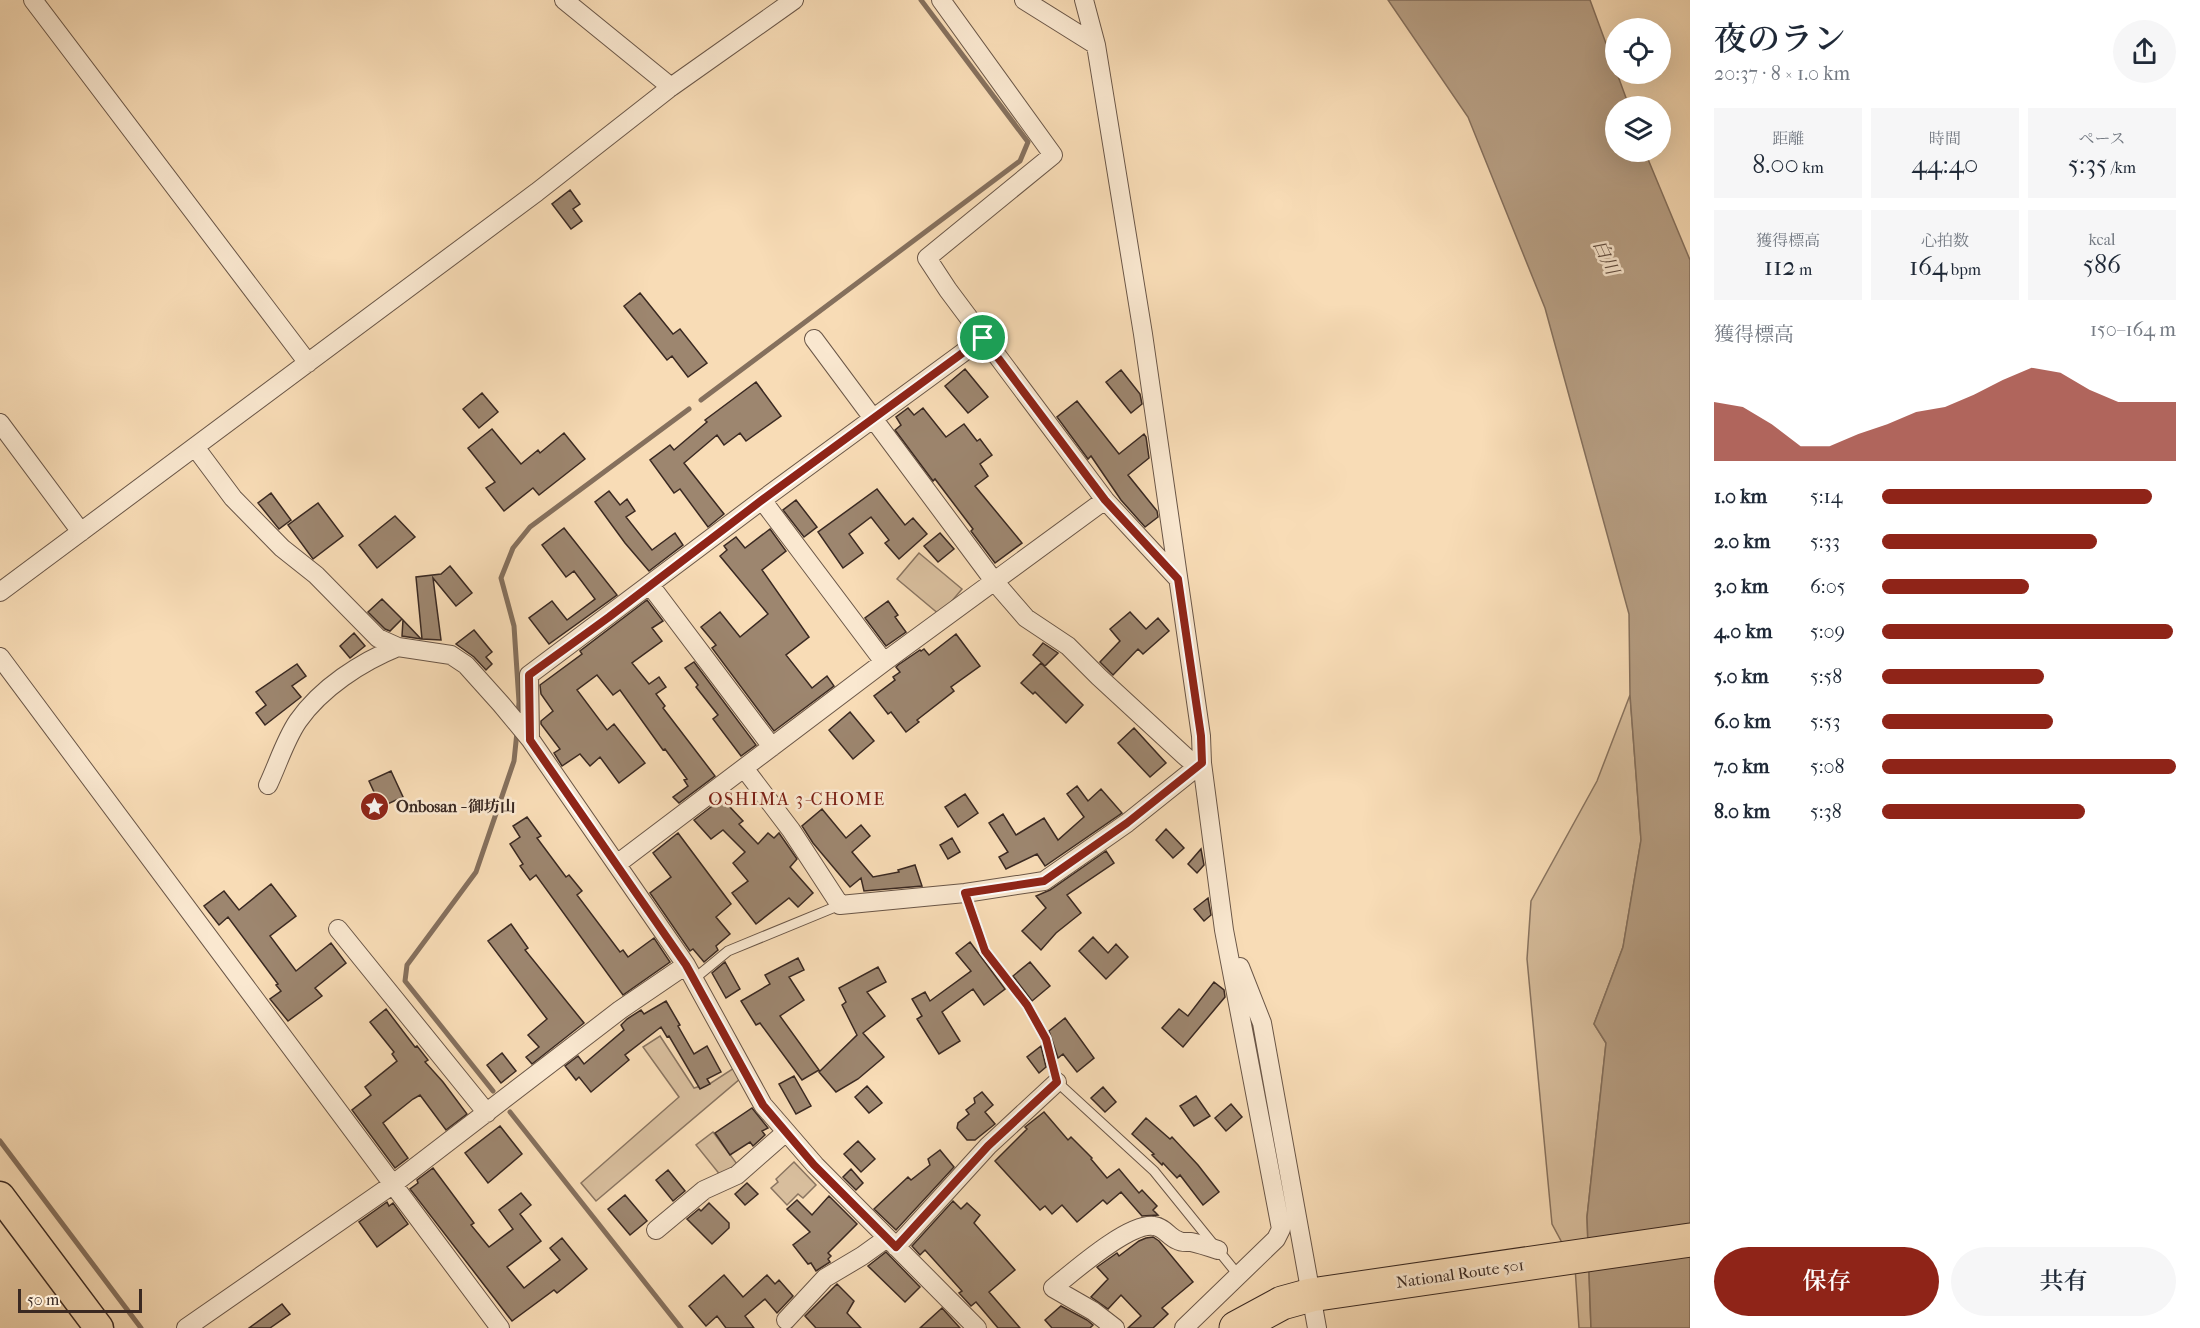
<!DOCTYPE html>
<html lang="ja">
<head>
<meta charset="utf-8">
<style>
  :root { --surface:#fff; --page:#f6f6f7; --text:#1f2937; --muted:#747a83; --accent:#8f2418 }
  body { margin:0; font-family:"IM FELL French Canon","Noto Serif JP",serif; background:var(--page); color:var(--text); height:100vh; display:flex; flex-direction:column; font-size:22px; white-space:nowrap }
  * { box-sizing:border-box; margin:0 }
  p { font-size:20px; color:var(--muted) }
  .icon { flex:none; width:33px; height:33px; fill:none; stroke:currentColor; stroke-width:2; stroke-linecap:round; stroke-linejoin:round }
  .map { position:relative; flex:1; overflow:hidden }
  .panel { display:flex; flex-direction:column; background:var(--surface); width:510px }
  .panel>* { flex:none }
  .fabs { position:absolute; left:1605px; top:18px; display:grid; gap:12px }
  .fabs a { display:grid; place-items:center; width:66px; height:66px; border-radius:50%; background:var(--surface); box-shadow:0 6px 24px #0002; font-size:30px }
  .scale { position:absolute; left:18px; bottom:15px; width:124px; box-sizing:border-box; padding-left:6px; border:3px solid #3a2922; border-top:0; font-size:16px; line-height:21px; white-space:nowrap; color:#3a2922; -webkit-text-stroke:4px #fae8d0; paint-order:stroke }
  .pin { position:absolute; display:grid; place-items:center; width:51px; height:51px; color:#fff; margin:-26px; border:3px solid #fff; border-radius:50%; box-shadow:0 2px 6px #0007 }
  .round { display:grid; place-items:center; flex:none; width:63px; height:63px; border-radius:32px; background:var(--page) }
  .headline { display:flex; align-items:center; justify-content:space-between; height:102px; padding:0 24px }
  h1 { font-size:33px; font-weight:600; line-height:45px }
  .metrics { display:grid; grid-template-columns:repeat(3,1fr); gap:9px; height:102px; padding:6px 24px }
  .metrics div { display:grid; align-content:center; border-radius:0px; background:var(--page); text-align:center }
  .metrics b { font-size:26px; font-weight:600 }
  .metrics small { font-size:16px; font-weight:400 }
  .metrics p { font-size:16px }
  .chart { height:168px; padding:12px 24px }
  .chart p { display:flex; justify-content:space-between }
  .chart svg { width:100%; height:108px; margin-top:6px; fill:var(--accent); opacity:.7 }
  .action { display:flex; gap:12px; margin-top:auto; padding:12px 24px }
  .action a { flex:1; height:69px; border-radius:36px; background:var(--accent); color:#fff; font-size:24px; font-weight:600; line-height:69px; text-align:center }
  .action a+a { background:var(--page); color:var(--text) }
  ul { padding:0 24px; list-style:none; font-size:20px }
  li { display:grid; grid-template-columns:96px 72px 1fr; align-items:center; height:45px }
  li i { height:15px; border-radius:8px; background:var(--accent) }
  main { display:flex; flex:1; min-height:0 }
  .map>svg:first-child { display:block }
  .green { fill:#d8be9d; stroke:#897460; stroke-width:1.5 }
  .water { fill:#b79f84; stroke:#85705d; stroke-width:1.5 }
  .lines { fill:none; stroke-linecap:round; stroke-linejoin:round }
  .stream { stroke:#85705d; stroke-width:5 }
  .building { fill:#9d866f; stroke:#3a2922; stroke-width:1.5 }
  .lane-casing { stroke:#6a5647; stroke-width:11 }
  .street-casing { stroke:#6a5647; stroke-width:20 }
  .primary-casing { stroke:#3a2922; stroke-width:31 }
  .highway-casing { stroke:#3a2922; stroke-width:35 }
  .lane { stroke:#fae8d0; stroke-width:9 }
  .street { stroke:#fae8d0; stroke-width:18 }
  .primary { stroke:#f8dcb6; stroke-width:28 }
  .highway { stroke:#f8dcb6; stroke-width:33 }
  .route-casing { stroke:#fff; stroke-width:12 }
  .route { stroke:#8f2418; stroke-width:8 }
  .labels { text-anchor:middle; stroke-width:5; stroke-linejoin:round; paint-order:stroke }
  .poi-label { font-size:16px; font-weight:bold; fill:#3a2922; stroke:#fae8d0; text-anchor:start }
  .street-label { font-size:16px; fill:#3a2922; stroke:#fae8d0 }
  .water-label { font-size:18px; font-style:italic; fill:#604c3f; stroke:#fae8d0 }
  .neighbourhood-label { font-size:18px; letter-spacing:1.5px; fill:#7a1f14; stroke:#fae8d0 }
</style>
</head>
<body>
<main>
<div class="map">
<svg width="1690" height="1328" viewBox="0 0 1690 1328">
  <rect width="100%" height="100%" fill="#f8dcb6"/>
  <filter id="stains"><feTurbulence type="fractalNoise" baseFrequency=".00333" numOctaves="4"/><feColorMatrix values="0 0 0 0 .2 0 0 0 0 .09 0 0 0 0 .02 0 0 0 .5 -.17"/></filter>
  <radialGradient id="worn" r=".72"><stop offset=".6" stop-color="#630" stop-opacity="0"/><stop offset="1" stop-color="#630" stop-opacity=".3"/></radialGradient>
  <path class="green" d="M919 553 962 589 940 615 897 579Z
    M1630 695 1641 840 1623 947 1594 1024 1606 1043 1587 1217 1591 1328H1579L1575 1267 1552 1224 1527 959 1531 901 1597 781Z
    M660 1036 694 1088 711 1083 734 1068 741 1078 596 1201 581 1183 679 1097 643 1047Z
    M713 1132 737 1164 721 1176 696 1145Z
    M794 1162 816 1185 803 1198 798 1194 787 1205 771 1188 778 1182 776 1179Z"/>
  <path class="water" d="M1388 0H1590L1629 106H1616V152H1645L1690 260V1328H1591L1587 1217 1606 1043 1594 1024 1623 947 1641 840 1630 695 1629 614 1545 308 1468 117Z"/>
  <g class="lines">
    <path class="stream" d="M701 400 1020 161 1028 142 921 0
      M518 717 519 702 514 626 501 578 513 548 530 527 689 409
      M493 1091 405 981 407 965 476 872 514 761 517 732
      M510 1112 681 1328
      M0 1141 141 1328"/>
  </g>
  <path class="building" d="M570 190 580 204 573 209 582 221 571 229 552 204Z
    M640 293 673 334 680 329 707 363 688 377 672 356 667 360 624 306Z
    M965 369 988 397 968 413 945 386Z
    M1121 370 1140 394 1142 404 1131 413 1106 382Z
    M756 382 781 416 746 441 740 433 724 445 717 435 684 463 724 514 708 527 680 489 674 493 650 460 670 445 674 450 707 422 705 420Z
    M482 393 498 412 479 428 463 409Z
    M1077 401 1119 454 1144 434 1146 437 1149 458 1128 475 1157 511 1158 517 1145 527 1121 500 1091 456 1088 459 1057 417Z
    M908 408 914 415 923 408 946 437 964 424 977 441 980 439 992 455 980 464 988 476 975 486 1022 543 995 563 971 531 973 529 935 479 933 481 895 430 901 425 896 417Z
    M492 429 521 464 538 450 540 453 564 433 585 459 539 495 533 488 504 511 486 488 495 482 468 448Z
    M877 489 905 525 913 518 927 534 899 559 885 543 889 540 871 517 849 534 863 553 843 568 818 532Z
    M609 491 620 505 627 499 635 511 626 517 652 550 675 533 683 545 649 571 625 543 595 502Z
    M271 493 291 520 279 529 258 503Z
    M796 500 817 527 804 537 783 510Z
    M318 503 343 536 313 559 288 525Z
    M395 516 415 537 377 568 359 545Z
    M564 528 617 595 549 644 529 618 552 601 567 620 595 599 574 571 566 577 542 545Z
    M770 529 786 551 762 570 809 637 786 655 812 688 827 676 834 686 774 731 712 648 716 645 701 627 720 612 740 637 768 614 720 556 727 550 724 546 736 537 745 548Z
    M940 533 954 549 938 562 924 546Z
    M450 566 472 593 456 606 433 578 441 640 422 639 416 577 441 574Z
    M382 599 402 619 390 631 385 629 368 612Z
    M647 600 663 621 652 628 662 641 632 663 649 684 659 677 666 687 656 694 665 706 663 708 715 776 679 803 673 797 688 786 684 780 687 779 665 749 663 750 620 690 613 695 597 675 577 690 607 730 614 724 645 763 619 783 600 757 590 766 580 754 562 766 554 753 560 749 541 724V721L553 711 541 694 540 685 582 654 580 651Z
    M888 601 898 615 895 617 906 632 886 646 865 618Z
    M1130 612 1146 629 1158 618 1169 631 1143 654 1138 649 1113 675 1100 662 1120 641 1110 629Z
    M403 620 421 639 402 636Z
    M474 630 492 652 486 657 492 664 486 670 474 657 456 644Z
    M354 633 365 646 350 658 340 646Z
    M956 634 980 666 951 687 954 691 917 720 919 722 906 732 891 712 888 714 874 696 895 680 893 677 900 672 896 667 898 665 920 650 921 651 924 649 929 655Z
    M1043 643 1058 653 1045 666 1033 655Z
    M694 662 756 745 741 756 713 719 718 715 696 687 698 685 685 668Z
    M1041 663 1083 705 1066 723 1035 692 1033 694 1021 683Z
    M297 664 306 676 292 686 301 697 265 725 256 713 266 705 256 692Z
    M850 712 874 741 853 759 829 730Z
    M1134 728 1166 763 1150 777 1118 743Z
    M391 771 403 797 381 807 369 781Z
    M1077 786 1088 801 1101 789 1122 813 1045 866 1037 854 1006 869 999 857 1008 852 989 823 1003 814 1016 835 1044 818 1058 840 1084 817 1067 794Z
    M728 794 733 801 728 805 743 821 739 824 758 844 768 833 774 838 779 833 797 859 790 867 813 893 798 907 789 898 756 924 732 893 748 881 733 863 745 852 723 830 711 839 694 820Z
    M965 794 978 813 958 827 945 807Z
    M822 809 846 838 861 825 870 836 852 852 873 877 899 872 898 870 915 865 922 886 864 891 861 878 850 887 813 843 802 826Z
    M527 817 541 836 537 838 566 877 569 875 582 891 577 895 620 952 623 950 628 957 654 938 670 962 623 995 536 875 530 880 520 866 523 864 510 844 520 837 513 826Z
    M1166 829 1184 848 1173 858 1156 840Z
    M678 833 731 904 716 917 730 934 716 946 718 950 704 962 693 949 690 951 650 893 671 877 653 853Z
    M952 838 960 852 948 859 940 845Z
    M1201 849 1204 865 1197 873 1188 864Z
    M1106 851 1114 863 1067 895 1081 913 1056 933 1041 950 1022 931 1046 908 1036 896 1050 890Z
    M271 884 296 916 270 936 296 971 331 943 346 963 315 988 322 996 288 1021 270 999 281 991 276 985 278 984 228 917 219 925 204 906 224 891 239 910Z
    M1208 898 1211 915 1204 921 1194 909Z
    M511 924 528 948 525 950 584 1023 532 1064 526 1057 539 1047 528 1035 547 1019 488 941Z
    M1093 937 1108 953 1116 944 1128 957 1106 979 1079 951Z
    M970 942 1005 989 984 1005 973 989 942 1012 960 1041 939 1054 917 1019 922 1016 912 999 925 992 930 1001 971 971 956 953Z
    M798 958 804 970 789 977 804 1000 780 1016 819 1070 802 1080 760 1023 756 1025 741 1001 770 984 765 975Z
    M725 962 740 989 726 998 712 973Z
    M1030 962 1050 986 1032 1001 1013 976Z
    M878 967 886 982 867 992 885 1016 863 1033 884 1057 858 1079 836 1092 819 1072 857 1035 842 1005 846 1002 839 988Z
    M1214 982 1224 990 1225 997 1183 1047 1162 1028 1179 1009 1188 1016Z
    M666 1001 680 1025 678 1026 694 1054 707 1046 721 1072 707 1079 710 1084 700 1089 669 1036 667 1037 661 1027 625 1055 629 1060 591 1092 579 1077 576 1080 565 1066 578 1056 584 1064 624 1030 621 1025 627 1019 641 1010 644 1014Z
    M386 1009 415 1047 417 1046 428 1060 425 1062 443 1082 467 1114 446 1130 420 1095 413 1099 383 1123 408 1158 395 1168 352 1110 371 1095 365 1087 397 1061 392 1054 394 1052 370 1022Z
    M1065 1018 1094 1058 1077 1072 1063 1054 1058 1058 1049 1031Z
    M1041 1046 1046 1067 1039 1073 1027 1057Z
    M502 1053 516 1071 501 1083 487 1065Z
    M794 1076 811 1106 796 1114 779 1084Z
    M867 1086 882 1103 869 1113 855 1097Z
    M1103 1087 1116 1102 1105 1112 1091 1098Z
    M982 1092 993 1105 985 1112 995 1124 975 1140H967L957 1128 958 1123 969 1114 966 1110 975 1103 974 1098Z
    M1196 1096 1210 1116 1194 1126 1180 1106Z
    M1231 1104 1242 1117 1226 1131 1215 1118Z
    M752 1108 768 1128 762 1131 765 1135 753 1146 750 1142 730 1155 715 1133Z
    M1044 1112 1068 1140 1071 1137 1092 1158 1091 1159 1107 1178 1119 1169 1139 1193 1142 1190 1157 1206 1153 1210 1158 1215 1142 1216 1121 1192 1107 1204 1103 1200 1077 1222 1062 1205 1052 1214 1045 1206 1040 1210 995 1161 1027 1129 1025 1127Z
    M1146 1118 1170 1139 1172 1137 1198 1165 1219 1192 1203 1205 1180 1175 1177 1178 1163 1163 1162 1165 1152 1155 1154 1154 1132 1134Z
    M500 1126 522 1154 488 1183 465 1153Z
    M858 1141 875 1159 861 1172 844 1154Z
    M940 1150 954 1167 896 1230 874 1209 908 1177 911 1180 930 1165 928 1159Z
    M433 1168 474 1223 471 1225 489 1247 513 1229 499 1210 521 1193 531 1205 520 1214 541 1241 507 1267 524 1288 560 1260 550 1248 562 1238 587 1269 557 1293 554 1290 512 1321 410 1189 418 1183 417 1180Z
    M851 1169 863 1183 856 1190 843 1177Z
    M668 1170 685 1191 673 1201 656 1180Z
    M747 1183 758 1194 745 1205 735 1194Z
    M625 1195 647 1221 630 1235 608 1209Z
    M829 1196 857 1224 828 1253 831 1256 828 1259 830 1262 816 1271 811 1263 808 1264 793 1245 810 1232 787 1209 797 1200 812 1215Z
    M953 1201 961 1209 967 1203 980 1215 974 1223 1015 1270 989 1292 1020 1328H998L976 1302 971 1306 959 1293 962 1291 925 1250 920 1255 912 1246Z
    M387 1202 389 1206 393 1203 408 1224 377 1247 359 1222Z
    M709 1203 729 1223V1228L712 1244 687 1219 699 1209 701 1211Z
    M1146 1238 1153 1237 1159 1241 1193 1282 1162 1308 1168 1314 1153 1328H1128L1141 1316 1121 1295 1108 1309 1091 1297 1108 1279 1097 1267 1117 1253 1119 1256 1139 1241Z
    M886 1252 920 1287 905 1302 868 1266Z
    M724 1275 743 1297 767 1275 775 1284 779 1280 793 1296 777 1313 765 1299 745 1316 754 1328H726L717 1316 706 1326 689 1306Z
    M837 1284 854 1301 847 1313 861 1328H816L805 1316Z
    M282 1304 290 1314 270 1328H249Z
    M1061 1306 1087 1320 1093 1325 1090 1328H1052L1045 1320Z
    M942 1308 960 1328H920Z"/>
  <g class="lines">
    <defs>
      <path id="lane" d="M965 893 985 951 1027 1005 1046 1039 1057 1082 1154 1171 1239 1276
        M694 979 728 951 840 905"/>
      <path id="street" d="M33 0 308 363
        M564 0 671 87
        M941 0 1053 155 927 258 948 290 1105 500 1178 579
        M1024 0 1096 45
        M1084 0 1096 45 1143 334 1201 736 1202 763 1224 930 1281 1229 1276 1239 1184 1328
        M814 339 994 581 1026 618 1068 646 1099 677 1187 758 1202 763
        M0 423 81 532
        M195 447 233 498 282 548 316 575 378 638 398 647 451 655 466 665 501 704 530 739 686 965 763 1105 815 1165 977 1328
        M762 500 884 662
        M650 585 772 747
        M0 592 537 192 671 87 794 0
        M0 657 500 1328
        M530 739 529 675 762 500 983 338
        M744 768 791 830 840 905 965 893 1044 881 1127 823 1202 763
        M268 785C278 764 285 740 298 721 321 688 361 662 398 647
        M617 864 884 662 1105 500
        M338 929 487 1113
        M1240 967 1262 1023 1317 1328
        M656 1230 704 1190 737 1175 786 1132
        M896 1247 988 1146 1057 1082
        M786 1320 825 1278 862 1256 887 1238
        M186 1328 392 1185 620 1010 686 965
        M1115 1328 1093 1311 1053 1288C1073 1272 1129 1222 1154 1226 1164 1227 1169 1237 1177 1240 1182 1243 1186 1242 1191 1242 1200 1244 1209 1247 1218 1250"/>
      <path id="primary" d="M0 1196 99 1328"/>
      <path id="highway" d="M1236 1328 1282 1303 1311 1295 1690 1240"/>
    </defs>
    <use href="#lane" class="lane-casing"/>
    <use href="#street" class="street-casing"/>
    <use href="#primary" class="primary-casing"/>
    <use href="#highway" class="highway-casing"/>
    <use href="#lane" class="lane"/>
    <use href="#street" class="street"/>
    <use href="#primary" class="primary"/>
    <use href="#highway" class="highway"/>
  </g>
  <g class="lines">
    <defs>
      <path id="route" d="M983 338 1105 500 1178 579 1201 736 1202 763 1127 823 1044 881 965 893 985 951 1027 1005 1046 1039 1057 1082 988 1146 896 1247 814 1165 763 1105 686 965 530 740 529 675 609 617 762 500Z"/>
    </defs>
    <use href="#route" class="route-casing"/>
    <use href="#route" class="route"/>
  </g>
  <defs>
    <symbol id="sight-disc" viewBox="-11 -11 22 22"><circle r="9.5" fill="#8f2418" stroke="#fae8d0"/><path d="M0-6L1.8-2.2L6-1.7L2.9 1.2L3.7 5.4L0 3.3L-3.7 5.4L-2.9 1.2L-6-1.7L-1.8-2.2Z" fill="#fff"/></symbol>
  </defs>
  <g fill-rule="evenodd">
    <use href="#sight-disc" x="358" y="790" width="33" height="33"/>
  </g>
  <g class="labels">
    <g class="poi-label">
      <text x="396" y="812">Onbosan - 御坊山</text>
    </g>
    <g class="street-label">
      <text transform="translate(1460 1273) rotate(-8)" y="6">National Route 501</text>
    </g>
    <g class="water-label">
      <text transform="translate(1606 257) rotate(65)" y="6">白川</text>
    </g>
    <g class="neighbourhood-label">
      <text x="797" y="805">OSHIMA 3-CHOME</text>
    </g>
  </g>
  <rect width="100%" height="100%" filter="url(#stains)"/>
  <rect width="100%" height="100%" fill="url(#worn)"/>
</svg>
<div class="fabs">
<a><svg class="icon" aria-label="locate" viewBox="0 0 24 24"><circle cx="12" cy="12" r="6"/><path d="M12 2v4M12 18v4M2 12h4M18 12h4"/></svg></a>
<a><svg class="icon" aria-label="layers" viewBox="0 0 24 24"><path d="M12 4l9 5-9 5-9-5zM3 14l9 5 9-5"/></svg></a>
</div>
<div class="scale">50 m</div>
<div class="pin" style="left:983px;top:338px;background:#1e9e55"><svg class="icon" aria-label="arrive" viewBox="0 0 24 24"><path d="M6 21V4h12l-3 4 3 4H6"/></svg></div>
</div>
<section class="panel">
<div class="headline"><div><h1>夜のラン</h1><p>20:37 · 8 × 1.0 km</p></div><a class="round"><svg class="icon" aria-label="share" viewBox="0 0 24 24"><path d="M12 15V3M7 8l5-5 5 5M5 13v7h14v-7"/></svg></a></div>
<div class="metrics">
<div><p>距離</p><b>8.00<small> km</small></b></div>
<div><p>時間</p><b>44:40</b></div>
<div><p>ペース</p><b>5:35<small> /km</small></b></div>
</div>
<div class="metrics">
<div><p>獲得標高</p><b>112<small> m</small></b></div>
<div><p>心拍数</p><b>164<small> bpm</small></b></div>
<div><p>kcal</p><b>586</b></div>
</div>
<div class="chart"><p><span>獲得標高</span>150–164 m</p>
<svg viewBox="0 0 160 44" preserveAspectRatio="none"><path d="M0 44V20L10 22L20 29L30 38L40 38L50 33L60 29L70 24L80 22L90 17L100 11L110 6L120 8L130 15L140 20L150 20L160 20V44z"/></svg>
</div>
<ul>
<li><b>1.0 km</b>5:14<i style="width:92%"></i></li>
<li><b>2.0 km</b>5:33<i style="width:73%"></i></li>
<li><b>3.0 km</b>6:05<i style="width:50%"></i></li>
<li><b>4.0 km</b>5:09<i style="width:99%"></i></li>
<li><b>5.0 km</b>5:58<i style="width:55%"></i></li>
<li><b>6.0 km</b>5:53<i style="width:58%"></i></li>
<li><b>7.0 km</b>5:08<i style="width:100%"></i></li>
<li><b>8.0 km</b>5:38<i style="width:69%"></i></li>
</ul>
<div class="action"><a>保存</a><a>共有</a></div>
</section>
</main>
</body>
</html>
